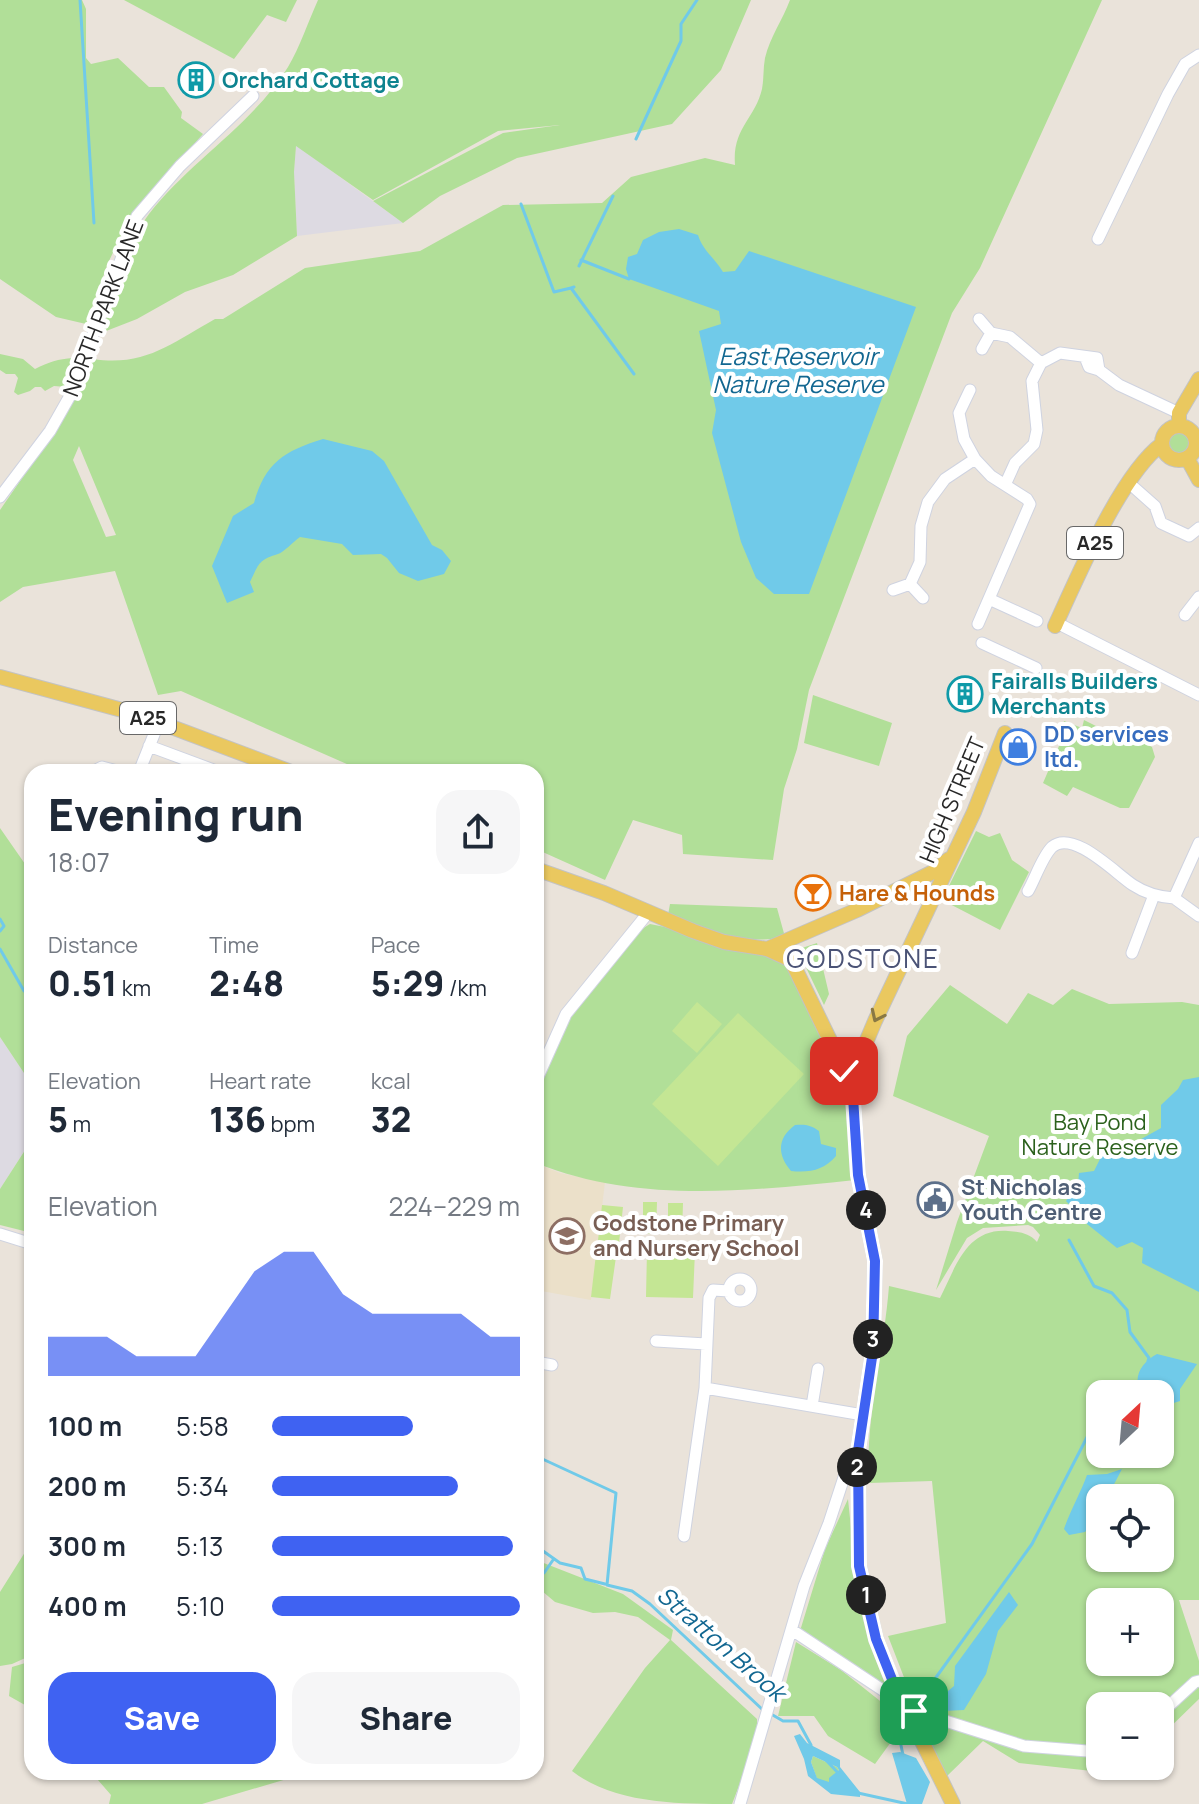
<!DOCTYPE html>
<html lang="en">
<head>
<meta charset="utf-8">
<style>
  :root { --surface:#fff; --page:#f6f6f7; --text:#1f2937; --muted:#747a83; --accent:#3f62f2 }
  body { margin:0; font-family:Manrope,sans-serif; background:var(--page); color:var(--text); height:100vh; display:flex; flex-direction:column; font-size:30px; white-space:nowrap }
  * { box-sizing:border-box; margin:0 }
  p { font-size:26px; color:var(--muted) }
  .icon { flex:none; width:44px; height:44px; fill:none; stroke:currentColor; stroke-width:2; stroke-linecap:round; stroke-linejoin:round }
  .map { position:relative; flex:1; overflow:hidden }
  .drawer { position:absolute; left:24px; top:764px; width:520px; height:1016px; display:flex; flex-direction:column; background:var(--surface); border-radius:24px; box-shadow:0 2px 6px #0004 }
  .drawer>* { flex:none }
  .needle { width:52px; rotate:26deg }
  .buttons { position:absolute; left:1086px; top:1380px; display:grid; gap:16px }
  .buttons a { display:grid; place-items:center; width:88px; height:88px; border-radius:16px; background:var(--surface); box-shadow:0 2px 6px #0004; font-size:40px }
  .pin { position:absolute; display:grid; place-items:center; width:68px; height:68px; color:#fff; margin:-34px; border-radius:16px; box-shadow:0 4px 12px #0006 }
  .km { position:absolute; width:40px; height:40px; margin:-20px; border-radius:50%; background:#222; color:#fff; font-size:22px; line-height:40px; text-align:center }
  .round { display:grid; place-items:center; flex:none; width:84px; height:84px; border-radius:24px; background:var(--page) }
  .headline { display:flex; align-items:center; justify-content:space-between; height:136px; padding:0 24px }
  h1 { font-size:44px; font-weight:800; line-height:60px }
  .figures { display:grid; grid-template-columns:repeat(3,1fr); gap:12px; height:136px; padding:8px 24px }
  .figures div { display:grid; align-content:center }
  .figures b { font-size:34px; font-weight:800 }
  .figures small { font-size:22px; font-weight:400 }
  .figures p { font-size:22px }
  .chart { height:224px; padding:16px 24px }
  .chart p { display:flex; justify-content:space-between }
  .chart svg { width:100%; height:144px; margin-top:8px; fill:var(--accent); opacity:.7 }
  .button { display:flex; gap:16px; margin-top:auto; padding:16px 24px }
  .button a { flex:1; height:92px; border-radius:24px; background:var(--accent); color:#fff; font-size:32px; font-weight:800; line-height:92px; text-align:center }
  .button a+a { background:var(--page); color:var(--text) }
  ul { padding:0 24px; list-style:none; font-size:26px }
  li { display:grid; grid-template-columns:128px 96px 1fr; align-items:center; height:60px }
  li i { height:20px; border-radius:10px; background:var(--accent) }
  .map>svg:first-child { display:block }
  .industrial { fill:#dddae2 }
  .education { fill:#ebe0c9 }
  .green { fill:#b1df98; fill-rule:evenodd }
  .pitch { fill:#c4e694 }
  .water { fill:#70cae9; fill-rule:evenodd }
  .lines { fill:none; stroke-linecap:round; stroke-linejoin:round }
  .stream { stroke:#70cae9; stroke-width:3 }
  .minor-casing { stroke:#cfd3e0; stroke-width:13 }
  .major-casing { stroke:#c3c3c3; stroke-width:16 }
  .minor { stroke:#fff; stroke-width:11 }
  .major { stroke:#eac85f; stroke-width:14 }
  .oneway { stroke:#897844 }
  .route-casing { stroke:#fff; stroke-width:16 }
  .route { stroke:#3f62f2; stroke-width:10 }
  .labels { text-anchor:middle; stroke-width:8; stroke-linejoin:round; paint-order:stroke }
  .shield { fill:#fff; stroke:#686868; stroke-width:2 }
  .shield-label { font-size:20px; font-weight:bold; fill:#282828 }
  .culture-label { font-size:22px; font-weight:bold; fill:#0d838f; stroke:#fff; text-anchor:start }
  .street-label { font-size:22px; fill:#282828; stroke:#fff }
  .shop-label { font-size:22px; font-weight:bold; fill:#366cbe; stroke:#fff; text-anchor:start }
  .food-label { font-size:22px; font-weight:bold; fill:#c56008; stroke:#fff; text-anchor:start }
  .park-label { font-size:22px; fill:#2b611c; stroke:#fff }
  .service-label { font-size:22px; font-weight:bold; fill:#4e5e75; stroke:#fff; text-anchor:start }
  .education-label { font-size:22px; font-weight:bold; fill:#785e54; stroke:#fff; text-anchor:start }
  .water-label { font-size:24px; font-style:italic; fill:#126791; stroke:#fff }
  .quarter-label { font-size:26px; letter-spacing:2px; fill:#4b5376; stroke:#fff }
</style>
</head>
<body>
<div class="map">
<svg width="1199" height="1804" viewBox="0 0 1199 1804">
  <rect width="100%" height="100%" fill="#eae3da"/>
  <path class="industrial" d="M296 145 403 223 297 236 294 172Z
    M0 1037 32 1085 29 1144 0 1189Z"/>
  <path class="education" d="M536 1163 560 1173 605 1182 591 1300 536 1290Z"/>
  <path class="green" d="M0 0H82L86 9V58L91 64 118 58 149 87H164L182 112 181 118 203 134 131 215 108 263 86 324 56 317 0 279Z
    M124 0H297L286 22 267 15 234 59Z
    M318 0H751L721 70 672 124 517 158 440 196 403 223 373 201 503 133 560 125 498 131 373 200 296 146 294 172 297 236 233 275 185 292 137 319 101 333C117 295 124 247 149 214 190 161 253 124 288 67 300 47 308 22 318 0Z
    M790 0H1102L980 268 952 313 809 690 797 749 784 789 773 860 683 854 682 835 633 820 605 880 536 849V772H365L181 691 158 695 115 571 23 587 0 602V510L49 439 93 359C145 367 172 343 215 319H223L305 268 420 251 503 205 602 203 631 177 705 158 735 165C732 128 755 119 762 89 764 79 763 68 765 58 770 37 783 19 790 0ZM79 446 116 535 106 537 73 460Z
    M0 354 23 359 35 369C49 362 58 359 73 358L75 363 66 387 54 386 45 391 41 387H35L30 391 18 395 14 392 18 378 15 374H6L0 370Z
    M1166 443a12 12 0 1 1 24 0a12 12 0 1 1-24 0Z
    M813 695 892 723 879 766 804 743Z
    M1084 720 1106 731 1111 726 1152 747 1155 757 1129 808H1120L1073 787 1067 796 1043 783 1059 746 1064 721 1082 728Z
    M0 828 32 874V1085L0 1037Z
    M976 831 989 837 1000 833 1012 860 1029 872 1000 930 942 900Z
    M670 904 777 908 785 937C741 946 708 930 668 915Z
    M650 924 665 927 714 946 783 959 844 1081 855 1180C750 1191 637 1204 536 1163V1091L556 1043 564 1025 640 930Z
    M817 943 829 994 824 1005 801 957 802 948Z
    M950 985 1007 1024 1028 993 1053 1005 1072 989 1109 1004 1182 1002 1199 1005V1600H1179L1199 1661V1699L1160 1737V1706H1100V1766H1115L1101 1772 1019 1763 983 1741 947 1776 916 1716 920 1707 912 1698 888 1636 946 1623 932 1481 869 1483C865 1418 884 1351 889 1286L940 1298C956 1267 966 1228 1008 1231 1020 1232 1029 1233 1037 1242L1040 1235 1033 1227 1028 1225 983 1228 967 1238 936 1290 957 1222 989 1136 893 1096 907 1036ZM1100 1394H1160V1454H1100ZM1100 1498H1160V1558H1100ZM1100 1602H1160V1662H1100Z
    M32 1100V1233L0 1225V1189L29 1144Z
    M848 1499 855 1567 868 1637 887 1688 800 1631 825 1549Z
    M32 1541V1655L12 1664 0 1666V1592Z
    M536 1560 623 1594 673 1630 671 1640 757 1719V1739L732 1804C679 1804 614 1804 572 1771L645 1668 670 1640 638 1617 615 1612 593 1613 555 1602 536 1586Z
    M796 1642 841 1670 889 1708 891 1742 875 1764 828 1736 814 1716H778Z
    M32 1661V1709L9 1696 12 1667Z
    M813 1756 837 1767 839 1770 829 1783 817 1779 811 1762Z
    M91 1772H302L297 1776 202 1804H109L111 1795Z"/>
  <path class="pitch" d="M697 1002 722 1024 697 1053 672 1031Z
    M738 1013 804 1074 718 1166 652 1104Z
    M643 1202H657L656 1234 643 1233Z
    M668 1203H683L682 1234H668Z
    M602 1205 623 1207 618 1252 597 1249Z
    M647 1250 695 1251 693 1298 646 1297Z
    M596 1254 616 1257 610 1299 591 1297Z"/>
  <path class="water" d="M679 229 698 235C703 251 714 257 723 272L735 271 749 251 916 307 809 594H774L756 578 741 542 712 433 716 410 699 331 721 324 719 311 629 279 626 269 628 257 637 254 643 240 659 232Z
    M323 439 372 451 384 461 432 545 442 550 451 561 444 574 418 581 399 573 387 558 381 554 353 555 342 544 300 537C293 542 284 552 278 554 258 560 259 564 250 582L254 592 227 603 212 566 233 516 254 503C265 463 284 451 323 439Z
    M1199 1077V1292L1142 1263 1143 1248 1132 1242 1117 1248 1087 1224 1066 1201 1078 1185 1079 1173 1094 1171 1101 1157 1121 1144 1134 1143 1161 1128V1105L1178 1089 1183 1080Z
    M795 1125C805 1124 811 1125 819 1131L821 1144 836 1148V1156C824 1170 810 1173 791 1171 777 1155 777 1138 795 1125Z
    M1157 1354 1197 1364 1180 1389V1401L1164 1406 1160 1404V1394H1142C1131 1378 1142 1362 1157 1354Z
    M1122 1469 1110 1492 1091 1496 1095 1520 1085 1532 1069 1535 1064 1529C1070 1511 1080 1494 1087 1475L1107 1474Z
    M1009 1592 1018 1605 998 1631 986 1674 964 1710 943 1711 936 1701 954 1686 955 1666Z
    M800 1734 807 1743 840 1760V1767L860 1792V1797L831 1794 808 1776 804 1759 794 1736ZM813 1756 837 1767 839 1770 829 1778V1782L817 1778 811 1762Z
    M900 1752 916 1758 930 1782 922 1804H907L892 1753Z"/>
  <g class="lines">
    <path class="stream" d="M80 0 94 223
      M636 139 681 41V24L697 0
      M521 204 554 292 571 288
      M581 260 629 279
      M579 266 613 196
      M574 287 571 288 634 374
      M0 919 4 926 0 931
      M0 949 24 991 32 988
      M1069 1240 1094 1286 1112 1293 1127 1310 1130 1332 1149 1358 1148 1361
      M536 1456 616 1493 607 1585 632 1591 650 1604 764 1711
      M536 1546 560 1563 581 1568 585 1579 605 1584
      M536 1573H544L553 1560
      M919 1701 1032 1544 1100 1412
      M771 1714 783 1721H798L811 1745
      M898 1731 903 1755
      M825 1759 839 1774
      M858 1793 908 1804"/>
    <defs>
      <path id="minor" d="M1098 239 1168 94 1185 64 1199 55
        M979 319 991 333
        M982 349 991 333 1010 337 1041 363
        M1085 357 1089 367 1099 370 1119 385 1179 413
        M970 390 959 413 964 439 975 459 991 476 1027 499 1030 504 978 624
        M1194 437 1199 436
        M1129 483 1155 506 1161 523 1189 536 1199 528
        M1005 485 1015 463 1034 444 1037 430 1032 381 1041 363 1060 353 1097 358 1099 370
        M0 497 50 431 71 394 137 216 180 166 253 96
        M910 584 923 598
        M893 590 910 584 920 562 921 526 928 502 945 479 975 459
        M989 599 1037 621
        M1185 615 1199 597
        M1057 623 1199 695
        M982 643 1036 668
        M149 746 219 772
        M92 772 102 767 121 772
        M139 772 159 722
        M1028 891C1035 879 1042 857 1052 847 1073 829 1115 873 1133 885 1145 893 1159 897 1174 898L1199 843
        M1174 898 1199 916
        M1132 953 1154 895
        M536 1081 566 1014 648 913
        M0 1234 32 1244
        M729 1290a11 11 0 1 1 22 0a11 11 0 1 1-22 0Z
        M656 1341 706 1344
        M536 1362 552 1365
        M705 1388 863 1415
        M812 1406 818 1369
        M684 1536 705 1388 709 1298 713 1290 729 1291
        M792 1630 914 1711 1024 1746 1100 1752
        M1160 1714 1195 1682 1199 1681
        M740 1804 804 1586 829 1523 850 1459 858 1451"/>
      <path id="major" d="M1179 426V413L1199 379
        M1162 443a17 17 0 1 1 34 0a17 17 0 1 1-34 0Z
        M1187 458 1199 480
        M1055 626C1077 578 1121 474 1162 444
        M0 677 137 714 291 772
        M536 869 604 893 693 931 724 942 767 949 791 960 841 1063 853 1097 858 1175 875 1261 873 1351 858 1451 859 1566 876 1639 894 1685 953 1804
        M767 949 857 910 933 872 949 859
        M853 1096 864 1047 875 1021 974 812 1005 733"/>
    </defs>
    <use href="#minor" class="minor-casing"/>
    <use href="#major" class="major-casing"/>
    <use href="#minor" class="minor"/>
    <use href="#major" class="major"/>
  </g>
  <defs><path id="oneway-chevron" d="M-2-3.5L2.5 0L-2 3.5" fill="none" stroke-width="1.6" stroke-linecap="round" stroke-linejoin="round" transform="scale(2)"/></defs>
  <use class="oneway" href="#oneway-chevron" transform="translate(877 1016) rotate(115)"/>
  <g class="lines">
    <defs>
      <path id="route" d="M844 1071 853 1097 858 1175 875 1261 873 1351 858 1451 859 1566 876 1639 903 1707 914 1711"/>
    </defs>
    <use href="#route" class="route-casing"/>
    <use href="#route" class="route"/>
  </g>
  <defs>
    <symbol id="building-ring" viewBox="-11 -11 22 22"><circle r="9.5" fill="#fff" stroke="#0f9aa8" stroke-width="1.5"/><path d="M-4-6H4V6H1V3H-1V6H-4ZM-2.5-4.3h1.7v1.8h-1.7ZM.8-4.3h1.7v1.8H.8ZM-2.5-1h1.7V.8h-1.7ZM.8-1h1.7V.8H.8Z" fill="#0f9aa8"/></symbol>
    <symbol id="shop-ring" viewBox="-11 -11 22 22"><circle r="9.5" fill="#fff" stroke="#3f7fe0" stroke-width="1.5"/><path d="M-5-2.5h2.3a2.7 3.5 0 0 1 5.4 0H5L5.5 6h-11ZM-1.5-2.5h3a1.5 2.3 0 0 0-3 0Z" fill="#3f7fe0"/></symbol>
    <symbol id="bar-ring" viewBox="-11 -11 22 22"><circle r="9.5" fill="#fff" stroke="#e8710a" stroke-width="1.5"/><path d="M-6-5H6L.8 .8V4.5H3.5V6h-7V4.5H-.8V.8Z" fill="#e8710a"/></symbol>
    <symbol id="civic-ring" viewBox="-11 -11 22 22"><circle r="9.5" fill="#fff" stroke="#5c6f8a" stroke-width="1.5"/><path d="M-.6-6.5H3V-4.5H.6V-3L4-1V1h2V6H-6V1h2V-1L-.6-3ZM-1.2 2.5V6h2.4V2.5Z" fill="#5c6f8a"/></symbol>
    <symbol id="school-ring" viewBox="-11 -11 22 22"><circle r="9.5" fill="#fff" stroke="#8d6e63" stroke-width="1.5"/><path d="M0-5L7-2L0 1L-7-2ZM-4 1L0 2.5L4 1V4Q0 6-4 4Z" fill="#8d6e63"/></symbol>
  </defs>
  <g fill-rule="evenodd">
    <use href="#building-ring" x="176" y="60" width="40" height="40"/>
    <use href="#building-ring" x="945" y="674" width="40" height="40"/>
    <use href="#shop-ring" x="998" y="727" width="40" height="40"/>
    <use href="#bar-ring" x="793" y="873" width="40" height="40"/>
    <use href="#civic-ring" x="915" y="1180" width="40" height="40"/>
    <use href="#school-ring" x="547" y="1216" width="40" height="40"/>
  </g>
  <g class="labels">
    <g class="shield">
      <rect x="1067" y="527" width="56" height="32" rx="6"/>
      <rect x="120" y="702" width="56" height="32" rx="6"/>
    </g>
    <g class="shield-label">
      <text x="1095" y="550">A25</text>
      <text x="148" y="725">A25</text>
    </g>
    <g class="culture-label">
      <text x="222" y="88">Orchard Cottage</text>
      <text x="991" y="689">Fairalls Builders<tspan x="991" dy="25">Merchants</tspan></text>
    </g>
    <g class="street-label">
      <text transform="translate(103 308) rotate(-69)" y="8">NORTH PARK LANE</text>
      <text transform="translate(952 800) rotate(-67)" y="8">HIGH STREET</text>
    </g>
    <g class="shop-label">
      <text x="1044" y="742">DD services<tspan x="1044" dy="25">ltd.</tspan></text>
    </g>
    <g class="food-label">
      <text x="839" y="901">Hare &amp; Hounds</text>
    </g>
    <g class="park-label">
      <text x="1100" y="1130">Bay Pond<tspan x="1100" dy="25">Nature Reserve</tspan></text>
    </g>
    <g class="service-label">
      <text x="961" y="1195">St Nicholas<tspan x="961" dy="25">Youth Centre</tspan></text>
    </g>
    <g class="education-label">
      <text x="593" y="1231">Godstone Primary<tspan x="593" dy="25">and Nursery School</tspan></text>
    </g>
    <g class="water-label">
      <text x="798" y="365">East Reservoir<tspan x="798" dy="28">Nature Reserve</tspan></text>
      <text transform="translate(721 1644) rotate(41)" y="8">Stratton Brook</text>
    </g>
    <g class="quarter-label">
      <text x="863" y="968">GODSTONE</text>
    </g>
  </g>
</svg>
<div class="buttons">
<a><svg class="needle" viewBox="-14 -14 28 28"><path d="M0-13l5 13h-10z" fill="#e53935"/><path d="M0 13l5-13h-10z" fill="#747a83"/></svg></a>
<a><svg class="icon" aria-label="locate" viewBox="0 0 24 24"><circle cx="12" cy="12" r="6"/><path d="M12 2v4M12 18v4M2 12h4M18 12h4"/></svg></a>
<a>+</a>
<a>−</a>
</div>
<div class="pin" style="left:914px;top:1711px;background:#1e9e55"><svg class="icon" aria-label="arrive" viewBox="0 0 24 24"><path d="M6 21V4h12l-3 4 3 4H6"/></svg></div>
<div class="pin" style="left:844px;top:1071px;background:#d93025"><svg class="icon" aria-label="check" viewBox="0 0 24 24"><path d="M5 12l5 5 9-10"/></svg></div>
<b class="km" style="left:866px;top:1595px">1</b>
<b class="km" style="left:857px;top:1467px">2</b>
<b class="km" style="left:873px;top:1339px">3</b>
<b class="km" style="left:866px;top:1210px">4</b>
<section class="drawer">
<div class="headline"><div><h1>Evening run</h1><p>18:07</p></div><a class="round"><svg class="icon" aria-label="share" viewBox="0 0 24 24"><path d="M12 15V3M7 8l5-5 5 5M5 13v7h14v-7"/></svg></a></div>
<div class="figures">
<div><p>Distance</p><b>0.51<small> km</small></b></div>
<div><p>Time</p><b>2:48</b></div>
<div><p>Pace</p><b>5:29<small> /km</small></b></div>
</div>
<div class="figures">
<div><p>Elevation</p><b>5<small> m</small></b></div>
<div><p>Heart rate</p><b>136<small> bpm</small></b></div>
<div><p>kcal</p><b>32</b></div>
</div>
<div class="chart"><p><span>Elevation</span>224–229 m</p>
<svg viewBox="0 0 160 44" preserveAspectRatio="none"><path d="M0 44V32L10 32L20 32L30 38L40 38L50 38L60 25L70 12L80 6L90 6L100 19L110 25L120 25L130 25L140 25L150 32L160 32V44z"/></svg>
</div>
<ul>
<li><b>100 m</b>5:58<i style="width:57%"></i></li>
<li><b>200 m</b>5:34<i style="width:75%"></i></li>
<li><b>300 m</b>5:13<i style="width:97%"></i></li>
<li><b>400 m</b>5:10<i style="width:100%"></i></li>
</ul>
<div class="button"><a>Save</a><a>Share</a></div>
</section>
</div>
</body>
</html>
